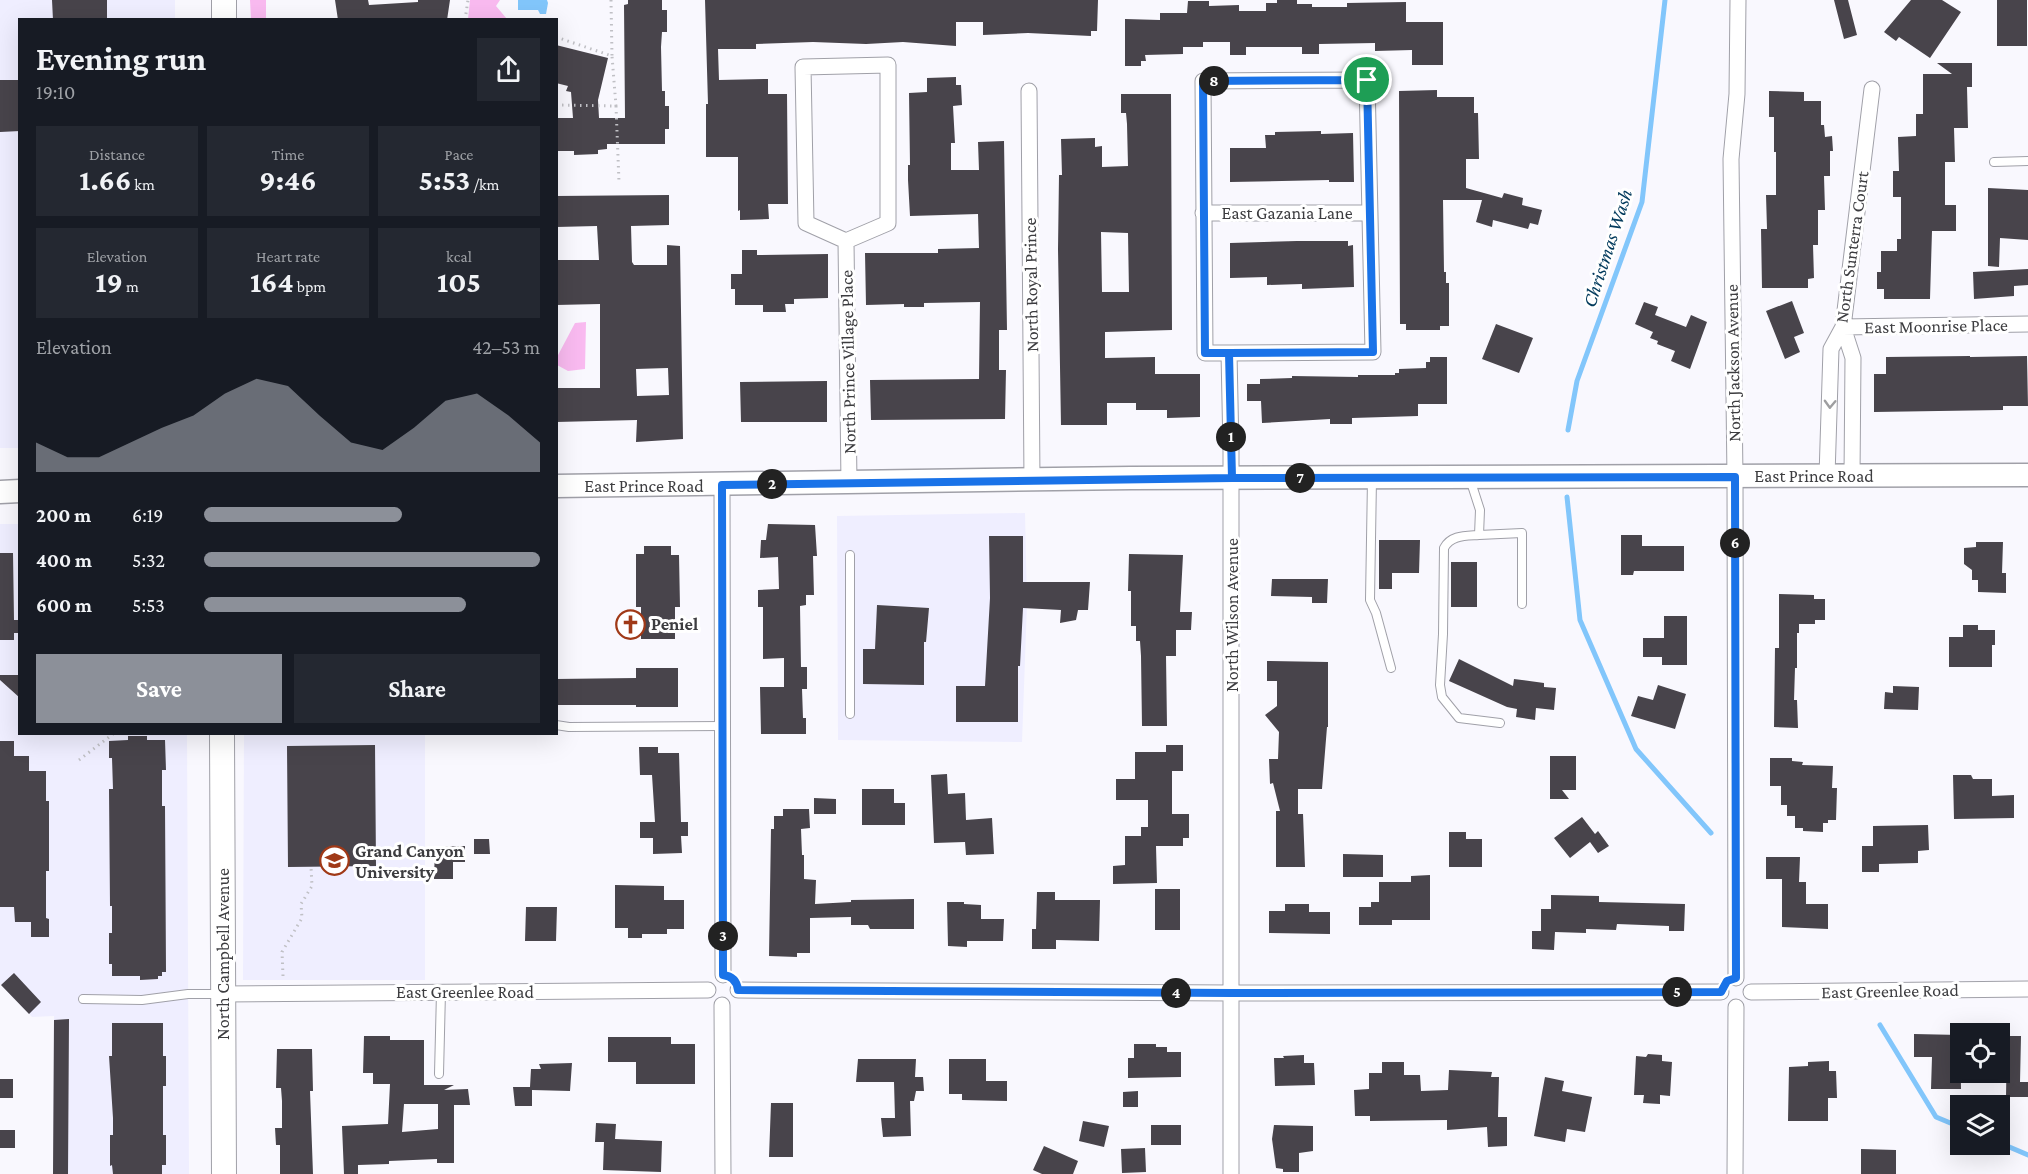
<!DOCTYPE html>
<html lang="en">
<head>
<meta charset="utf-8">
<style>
  :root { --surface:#171b24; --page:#242831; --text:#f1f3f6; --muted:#9ea1a6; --accent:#8c9099 }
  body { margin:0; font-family:"Crimson Pro",serif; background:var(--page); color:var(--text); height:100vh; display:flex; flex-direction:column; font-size:22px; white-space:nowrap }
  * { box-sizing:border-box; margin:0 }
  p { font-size:20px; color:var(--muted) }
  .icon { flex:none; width:33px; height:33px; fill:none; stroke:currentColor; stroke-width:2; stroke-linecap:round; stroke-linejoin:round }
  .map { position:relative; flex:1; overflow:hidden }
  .sheet { position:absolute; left:18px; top:18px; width:540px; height:717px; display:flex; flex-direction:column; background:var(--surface); border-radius:0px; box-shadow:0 6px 24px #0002 }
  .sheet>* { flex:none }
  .buttons { position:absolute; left:1950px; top:1023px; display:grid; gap:12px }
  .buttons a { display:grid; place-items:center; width:60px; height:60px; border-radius:0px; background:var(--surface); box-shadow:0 6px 24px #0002; font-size:30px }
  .pin { position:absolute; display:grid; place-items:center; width:51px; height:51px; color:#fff; margin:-26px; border:3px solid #fff; border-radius:50%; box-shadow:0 2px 6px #0007 }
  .km { position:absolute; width:30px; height:30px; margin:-15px; border-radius:50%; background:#222; color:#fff; font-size:16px; line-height:30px; text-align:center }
  .round { display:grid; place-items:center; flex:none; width:63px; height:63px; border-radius:0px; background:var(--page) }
  .summary { display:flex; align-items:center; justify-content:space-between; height:102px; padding:0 18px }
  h1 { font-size:33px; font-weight:700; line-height:45px }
  .figures { display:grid; grid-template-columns:repeat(3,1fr); gap:9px; height:102px; padding:6px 18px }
  .figures div { display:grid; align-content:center; border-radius:0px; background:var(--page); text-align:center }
  .figures b { font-size:30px; font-weight:700 }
  .figures small { font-size:16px; font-weight:400 }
  .figures p { font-size:16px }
  .chart { height:168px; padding:12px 18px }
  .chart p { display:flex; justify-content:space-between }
  .chart svg { width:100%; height:108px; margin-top:6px; fill:var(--accent); opacity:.7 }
  .primary-button { display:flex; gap:12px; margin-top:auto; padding:12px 18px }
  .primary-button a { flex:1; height:69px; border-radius:0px; background:var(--accent); color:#fff; font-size:24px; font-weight:700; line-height:69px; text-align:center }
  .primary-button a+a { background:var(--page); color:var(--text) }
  ul { padding:0 18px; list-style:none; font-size:20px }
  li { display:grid; grid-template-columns:96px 72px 1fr; align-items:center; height:45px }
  li i { height:15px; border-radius:8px; background:var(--accent) }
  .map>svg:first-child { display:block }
  .built { fill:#efeeff }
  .green { fill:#f9baf0 }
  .water { fill:#82c6fb }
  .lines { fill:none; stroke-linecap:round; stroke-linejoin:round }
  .stream { stroke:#82c6fb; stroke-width:5 }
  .building { fill:#48444b; fill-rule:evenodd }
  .lane-casing { stroke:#a0a0a8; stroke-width:10 }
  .street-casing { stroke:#a0a0a8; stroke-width:17 }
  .secondary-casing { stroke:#a0a0a8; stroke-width:25 }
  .primary-casing { stroke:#a0a0a8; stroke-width:26 }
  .path { stroke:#c0c0c5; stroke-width:3; stroke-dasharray:1.5 4.5; stroke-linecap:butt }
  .lane { stroke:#fff; stroke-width:8 }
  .street { stroke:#fff; stroke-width:15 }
  .secondary { stroke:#fff; stroke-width:22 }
  .primary { stroke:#fff; stroke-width:24 }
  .oneway { stroke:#9e9ea0 }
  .route-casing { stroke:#fff; stroke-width:12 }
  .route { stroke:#1a73e8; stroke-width:8 }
  .labels { text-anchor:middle; stroke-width:6; stroke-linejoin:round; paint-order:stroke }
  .street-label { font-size:18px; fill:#3d3d40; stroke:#fff }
  .poi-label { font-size:18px; font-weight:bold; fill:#3d3d40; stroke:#fff; text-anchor:start }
  .water-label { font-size:20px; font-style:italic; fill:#023a5c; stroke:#fff }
</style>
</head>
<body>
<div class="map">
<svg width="2028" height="1174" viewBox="0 0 2028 1174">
  <rect width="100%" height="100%" fill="#f9f8fe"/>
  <path class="built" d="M0 0H175V19L20 20 19 448H0Z
    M1025 513 1027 604 1022 742 838 740 837 516Z
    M0 524H19L20 734H187L189 1174H53L54 1016 32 1017 0 984Z
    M244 734H425V980H243Z"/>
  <path class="green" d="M250 0H266V19H251Z
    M470 0H500L496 6 507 19H468Z
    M586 322 585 369 568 371 557 365V357L575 323Z"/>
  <path class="water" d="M518 0H547L548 3 546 14H540L538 10H518Z"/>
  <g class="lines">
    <path class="stream" d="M1568 430 1577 381 1642 202 1665 0
      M1567 497 1580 620 1636 749 1711 833
      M1880 1025 1936 1117 1960 1127
      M2000 1143 2028 1155"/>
  </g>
  <path class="building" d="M52 0H107V20H53Z
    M335 0H368L369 5 418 2V0H450L447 20H338Z
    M628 0H662V10H667V32H662L661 47 662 91H665V106H669V129H665V144H607V149L598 150V154L574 155V151H556V118H573L571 92 566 91 568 86 556 83V45L608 58 598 100 599 118H625L624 5 628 4Z
    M705 0H1098L1097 31H1091V36L1028 33 983 35V22H956V46L903 42 866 44 813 42 756 44V49H718L719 80 768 79V94H787L788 204H768L769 219 740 220V210L738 211V157H706V104H708Z
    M1277 0H1297V4H1312V7H1347V3L1406 2V22H1443V65H1412V50L1375 51V43L1319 44V54H1302V47H1246V55H1230V42H1203V47H1183V54L1145 55 1146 61H1141V66H1125V19L1160 20V13H1187L1188 1H1209V6L1239 5V11H1266V3H1277Z
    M1834 0H1848L1857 35 1844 39Z
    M1911 0H1942L1961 12 1930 58 1899 37 1896 41 1884 32Z
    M1997 0H2027V46H1997Z
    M1937 63H1972V87H1967L1968 128H1954L1955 162H1945V205H1956V231H1932L1930 299H1884V289H1877V272H1881V251H1897V239H1901V197H1893V171H1899L1898 137 1916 136V114H1923V74H1952Z
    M956 77V85H961L962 105 953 106 955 143H951V170H979L978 142 1004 141 1007 330H999V370H1006L1005 419 871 420 870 380 979 379 980 302 924 303V307H904V304L866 305 865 253H938V249L979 248 978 214 910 216 908 180V165H910L909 93 927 92V78Z
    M0 80H20V131L0 132Z
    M1437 90V97H1474V113H1478L1479 159H1466V188L1502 198 1504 193 1523 198 1522 205 1542 210 1538 225 1530 223 1528 229 1493 220 1492 227 1476 222 1482 200H1443L1444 272H1446V283H1449V326H1440V330H1406V324H1400L1399 91Z
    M1769 91 1804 92V101H1821V125H1824L1825 137 1832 136 1833 151H1830V176H1824L1825 210H1818V245H1813L1814 278 1808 279V288H1762L1761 229H1767L1766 195H1776V152H1774V117H1769Z
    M1121 94H1171L1172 330 1105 332V358L1155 357V374H1200V417L1167 418V410H1136V403H1107V425H1061L1058 249 1059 175H1062L1061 139 1095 138V147L1102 146V167L1128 166 1127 124 1126 113H1121ZM1101 232 1128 233 1129 292H1102Z
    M1321 131V134L1353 133 1354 182H1329V180L1230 182V148H1266L1265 135H1275V132Z
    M1988 188 2028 190V240L2000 238 1999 267 1988 266Z
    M669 195V225L631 226 632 262 634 265H667V245L680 246 683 439 636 442 637 420 556 422V388H600V304L556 305V260H599L597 226 556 227V196ZM668 368 669 395 637 396 636 369Z
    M1297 241H1348V246L1353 245 1354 287 1302 289V284L1267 285V277L1230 278V243Z
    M742 250H757V255L828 254V298L794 299V304H785L786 312H763V305H735V289H731V274H742Z
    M2028 269V285L2014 286V296L1974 299 1973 272Z
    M1792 301 1804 333 1794 337 1800 352 1785 359 1766 311Z
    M1644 302 1658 307 1655 315 1686 327 1691 315 1707 322 1690 369 1671 361 1675 351 1657 344 1658 341 1650 338 1653 332 1635 324Z
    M1496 324 1533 338 1519 373 1482 359Z
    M1970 356V357L2027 356 2028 406H2003V410L1874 412V374H1886V357Z
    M1430 357H1447V404H1418V416L1352 418V424H1330V419L1262 423 1261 401H1247V384H1260V379L1292 378V376L1358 377V375H1395V373H1399V369L1426 368V362H1430Z
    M827 381V422H741L740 382Z
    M768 524 815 525 817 556H813L814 595H806V605L800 606 801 667H807V689H802L803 718H806V734H761L760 687H784V658L763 659V607H758V590L779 589 778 557 760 558 761 540H766Z
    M1621 535H1642V546H1684V571H1634L1633 575H1621Z
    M989 536H1023V582H1090L1088 610H1078L1076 620 1060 623 1061 610 1023 608 1020 666H1018V722H956V686H985L990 598Z
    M1379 540H1420L1419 573H1392V589H1379Z
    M1976 542H2003L2002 573H2006V593L1978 592V580H1972V570L1964 564V548L1976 547Z
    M644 546H671V555H679L680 607H675V639H641V607H636V554H644Z
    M0 553H13L14 620H20V633H14V640H0Z
    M1129 554 1183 555 1180 612H1192L1191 630H1176V656H1166L1167 726H1142L1141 656 1140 641H1136V626H1131V591H1128Z
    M1451 562H1477V607H1451Z
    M1272 579H1328L1327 603H1312V597L1271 596Z
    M1779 594 1814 595V599H1825V620H1815V624H1799V633H1797V668H1795L1794 700H1797L1798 728 1774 727 1775 648H1779Z
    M877 605 929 608 926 642H924V685L863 684V649H875Z
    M1664 616H1687V665H1662V657H1643V638H1664Z
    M1963 625H1978V630H1995V645H1992V667H1949V637H1963Z
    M1459 659 1513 686 1514 679 1544 683V687L1556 688 1554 710 1536 708 1535 720 1516 717 1517 709 1507 707 1449 681Z
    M1267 661 1328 662V727H1327L1322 789H1298V814H1303L1305 867H1276V811H1280L1273 783 1270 784 1269 759H1278L1279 732 1265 715 1277 706V681H1267Z
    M636 668H678V707H636V705H556V679L636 678Z
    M0 675H20V698L0 680Z
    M1658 685 1686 694 1675 729 1631 716 1638 696 1653 700Z
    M1893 686 1919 687 1918 710 1884 709 1885 692 1893 693Z
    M128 736H147V740H165L166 770H162V806H165L166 972H162V976H158V979L140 980V976H112V964H109V933H112V906H110L109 789H113L112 758H109V741L128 740Z
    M0 741H14V756H29V771H46V801H49V871H46V918L49 919V937H31V922H15L14 907H0Z
    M375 745 376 866 288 867 287 746Z
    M1166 745H1183V771H1172V814H1189V838H1183V846H1156L1157 883 1113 884V866L1125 865V836H1141V827H1148V800H1116V779H1135V752H1166Z
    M639 747H658V753H679L681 822H688V836H681L682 853 653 854V838H640V822H655L652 775H640Z
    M1550 756H1576V790H1562L1569 799H1550Z
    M1770 758H1792V761L1803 762 1802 765 1833 766 1832 788H1837L1836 820H1828V823H1823V832L1803 831V828H1795V816H1787V805H1781V786H1770Z
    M947 774 948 794 965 793 966 820 992 818 994 854 966 855 965 842 934 843 931 775Z
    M1953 775H1971L1973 779H1992V796L2014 795V818L1954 819Z
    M862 789H894V803H905V825H862Z
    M814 798 836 799V814H814Z
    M783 809H809L810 828 801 829 802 855H804V879L816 880 815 904 851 902V900L914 899V929H870L868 925H851V917L810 918V953H797V957L769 956 771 829H774V816H783Z
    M1582 817 1595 834 1598 831 1609 846 1598 853 1590 842 1570 858 1554 838Z
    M1928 825 1929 850 1918 851V863L1879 864V872H1862V846H1873V826Z
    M1449 832H1466V839H1482V867H1449Z
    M474 839H489L490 854H474Z
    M465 846V862H453V879H434L435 847Z
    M1343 854 1383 855V877H1343Z
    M1766 857H1800L1799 882H1806V904H1828V929L1782 927V879H1766Z
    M1430 875V920H1392V925H1359V907H1371V902H1379V882H1411V876Z
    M615 885 664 886V900H684V929H667V934H642V938H628V928H615Z
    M1155 889H1180V930H1155Z
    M1037 892H1055V900H1100L1099 941 1056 940V949H1032V929H1036Z
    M1551 895 1599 896V902L1685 904 1684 931H1669V926L1617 924 1616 930 1586 929V933L1555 932 1554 950 1532 949V931H1541V909H1551Z
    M947 902H964V904L981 905V919H1004L1003 941H967V947L948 946Z
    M1285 904H1309V912H1330V934L1269 933V911H1285Z
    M526 907H557L556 941H525Z
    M14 973 41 1002 29 1014 1 985Z
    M69 1019 68 1174H53L54 1020Z
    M112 1023H163V1056H166V1086H163V1135H166V1165H162V1174H113L112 1165 110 1166V1135H113V1118L109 1056H112Z
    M1914 1034 1960 1035 1961 1089H1931L1932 1057H1914Z
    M364 1036H390V1040H424V1085H454L444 1090 468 1089 470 1105H454V1163H437V1159L389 1161V1164L358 1165V1174H344L342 1126 388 1124 390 1084H373V1073H363ZM404 1104H438V1129L402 1132Z
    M2007 1036H2021L2020 1082H2028V1097H2006Z
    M608 1037H671V1044H695V1084H636V1062H608Z
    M1134 1044H1156V1047H1167V1052H1181V1077L1128 1078V1058H1134Z
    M277 1049H312L313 1091H310L313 1174H280V1145H276L275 1128H282V1101L281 1088H276Z
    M1648 1054 1662 1055V1061L1672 1062 1670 1096 1660 1095V1104L1643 1103 1644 1095H1634L1636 1056 1646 1057Z
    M1304 1055V1063H1314L1315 1085 1275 1086 1274 1058H1284L1283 1056Z
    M858 1059H916L915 1077H923L924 1091H916L914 1101H910L911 1136 883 1137 881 1118H895L894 1082H856Z
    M949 1059H986V1081H1007V1101L962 1100V1094H949Z
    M1829 1061V1071H1836L1837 1098H1828V1121H1788L1789 1067 1808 1066V1062Z
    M1382 1062H1404V1075H1420L1421 1091 1448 1090 1449 1070 1492 1072 1491 1077H1499L1498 1117H1507V1146L1488 1147 1487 1127 1447 1130V1120L1370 1121V1116H1355L1354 1090 1369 1089V1073H1382Z
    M572 1063 570 1091 532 1090V1106H515L513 1087H530L531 1069H541L539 1064Z
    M1545 1077 1564 1081 1562 1091 1592 1097 1585 1132 1567 1129 1565 1142 1534 1136Z
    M0 1079H13V1098H0Z
    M1138 1091V1107H1123V1092Z
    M771 1103H793V1157H769Z
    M1083 1121 1109 1126 1104 1147 1079 1141Z
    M596 1123 616 1124 615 1139 662 1141 661 1172 603 1170 604 1142H595Z
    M1151 1125H1181V1145H1151Z
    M1274 1125 1313 1126V1151L1299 1153V1172H1283V1169L1276 1168 1272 1139Z
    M0 1130H15V1148H0Z
    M1044 1146 1078 1161 1073 1174H1042L1033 1170Z
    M1145 1148 1146 1172 1122 1173 1121 1149Z
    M1861 1149 1896 1150V1174H1861Z"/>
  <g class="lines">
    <defs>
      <path id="lane" d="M1994 162 2028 161
        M1372 479 1370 600 1376 613 1391 668
        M1470 479 1480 510 1479 535 1522 533V604
        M1479 535C1465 536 1451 535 1444 548L1443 634 1440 685 1442 697 1459 718 1500 723
        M850 714V555
        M556 725 569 727 722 726
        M83 999 142 1000 188 994H221
        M439 1074 441 992"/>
      <path id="street" d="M888 65V223L846 241 806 223 803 67Z
        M1029 91 1032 480
        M1203 213H1370
        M846 241 849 483
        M1843 327 2028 324
        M1843 327 1853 358 1852 476
        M1229 353 1373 352 1367 80 1203 81 1205 353H1229L1231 450V1174
        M1827 476 1831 349 1843 327 1872 89
        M722 485 723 975
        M1736 978 1735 477 1731 159 1737 94 1738 0
        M738 990 1231 993 1721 992
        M1751 992 2028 989
        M222 994 708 990
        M722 1005 723 1174
        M1735 1174 1736 1007"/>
      <path id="secondary" d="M556 486 1131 478 2028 475
        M0 492 20 491"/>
      <path id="primary" d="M224 20V0
        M222 734 224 1174"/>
    </defs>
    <use href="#lane" class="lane-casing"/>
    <use href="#street" class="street-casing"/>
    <use href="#secondary" class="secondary-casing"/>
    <use href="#primary" class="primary-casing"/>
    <path class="path" d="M611 0 612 56
      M465 20 468 0
      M556 37 612 56 616 106
      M556 105 616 106 619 182
      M79 760 113 734
      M283 976 282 952 302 918 301 904 312 886 311 867"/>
    <use href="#lane" class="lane"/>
    <use href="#street" class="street"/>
    <use href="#secondary" class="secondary"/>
    <use href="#primary" class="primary"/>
  </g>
  <defs><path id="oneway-chevron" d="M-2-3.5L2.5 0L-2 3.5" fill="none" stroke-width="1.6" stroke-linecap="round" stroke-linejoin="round" transform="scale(1.5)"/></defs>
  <use class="oneway" href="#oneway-chevron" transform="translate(1830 404) rotate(92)"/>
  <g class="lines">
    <defs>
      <path id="route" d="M1367 80 1373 352 1229 353 1232 478 722 485 723 975C732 976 737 981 738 990L1231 993 1721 992 1727 981 1736 978 1735 477 1232 478 1229 353H1205L1203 81 1367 80"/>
    </defs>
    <use href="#route" class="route-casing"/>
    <use href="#route" class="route"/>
  </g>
  <defs>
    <symbol id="church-ring" viewBox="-11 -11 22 22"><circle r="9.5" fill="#fff" stroke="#a03917" stroke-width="1.5"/><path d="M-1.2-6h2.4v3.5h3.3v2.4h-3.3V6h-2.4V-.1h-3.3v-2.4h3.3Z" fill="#a03917"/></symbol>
    <symbol id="university-ring" viewBox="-11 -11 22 22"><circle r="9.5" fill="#fff" stroke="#a03917" stroke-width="1.5"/><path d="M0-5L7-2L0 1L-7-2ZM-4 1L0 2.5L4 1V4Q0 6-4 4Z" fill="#a03917"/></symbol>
  </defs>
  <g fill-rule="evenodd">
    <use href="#church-ring" x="614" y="608" width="33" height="33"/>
    <use href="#university-ring" x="318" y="844" width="33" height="33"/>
  </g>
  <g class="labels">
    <g class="street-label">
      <text x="1287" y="219">East Gazania Lane</text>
      <text transform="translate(1852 247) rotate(-82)" y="6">North Sunterra Court</text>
      <text transform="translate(1031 285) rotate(-91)" y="6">North Royal Prince</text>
      <text transform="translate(1936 326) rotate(-1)" y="6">East Moonrise Place</text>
      <text transform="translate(848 362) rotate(-91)" y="6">North Prince Village Place</text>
      <text transform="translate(1733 363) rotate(-91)" y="6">North Jackson Avenue</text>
      <text x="1814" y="482">East Prince Road</text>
      <text x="644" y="492">East Prince Road</text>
      <text transform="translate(1232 615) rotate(-90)" y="6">North Wilson Avenue</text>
      <text transform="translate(223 954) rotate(-90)" y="6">North Campbell Avenue</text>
      <text transform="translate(1890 991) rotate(-1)" y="6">East Greenlee Road</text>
      <text x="465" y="998">East Greenlee Road</text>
    </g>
    <g class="poi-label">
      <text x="651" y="630">Peniel</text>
      <text x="355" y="857">Grand Canyon<tspan x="355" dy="21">University</tspan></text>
    </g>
    <g class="water-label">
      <text transform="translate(1607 248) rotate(-72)" y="7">Christmas Wash</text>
    </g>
  </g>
</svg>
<div class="buttons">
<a><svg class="icon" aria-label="locate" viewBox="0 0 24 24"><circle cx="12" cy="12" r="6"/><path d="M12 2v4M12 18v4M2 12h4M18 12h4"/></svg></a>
<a><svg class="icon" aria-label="layers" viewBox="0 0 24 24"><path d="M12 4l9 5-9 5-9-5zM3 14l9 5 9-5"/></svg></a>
</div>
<div class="pin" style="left:1367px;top:80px;background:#1e9e55"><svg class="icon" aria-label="arrive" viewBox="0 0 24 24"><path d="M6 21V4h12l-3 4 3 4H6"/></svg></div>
<b class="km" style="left:1231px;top:437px">1</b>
<b class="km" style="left:772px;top:484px">2</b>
<b class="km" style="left:723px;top:936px">3</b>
<b class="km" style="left:1176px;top:993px">4</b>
<b class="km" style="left:1677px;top:992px">5</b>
<b class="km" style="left:1735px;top:543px">6</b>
<b class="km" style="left:1300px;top:478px">7</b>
<b class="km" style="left:1214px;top:81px">8</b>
<section class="sheet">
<div class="summary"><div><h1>Evening run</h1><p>19:10</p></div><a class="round"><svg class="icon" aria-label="share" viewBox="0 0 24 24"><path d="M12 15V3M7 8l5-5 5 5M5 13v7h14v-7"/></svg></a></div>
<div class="figures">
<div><p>Distance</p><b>1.66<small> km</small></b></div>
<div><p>Time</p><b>9:46</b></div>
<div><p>Pace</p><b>5:53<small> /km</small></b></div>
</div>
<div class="figures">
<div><p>Elevation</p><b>19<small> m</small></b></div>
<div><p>Heart rate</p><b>164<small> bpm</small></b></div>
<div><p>kcal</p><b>105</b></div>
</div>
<div class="chart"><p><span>Elevation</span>42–53 m</p>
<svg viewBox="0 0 160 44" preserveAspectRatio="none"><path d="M0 44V32L10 38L20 38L30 32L40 26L50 21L60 12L70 6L80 9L90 21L100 32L110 35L120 26L130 15L140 12L150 21L160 32V44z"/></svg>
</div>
<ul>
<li><b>200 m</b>6:19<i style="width:59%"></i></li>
<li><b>400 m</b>5:32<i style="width:100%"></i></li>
<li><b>600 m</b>5:53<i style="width:78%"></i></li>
</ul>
<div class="primary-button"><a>Save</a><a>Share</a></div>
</section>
</div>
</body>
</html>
